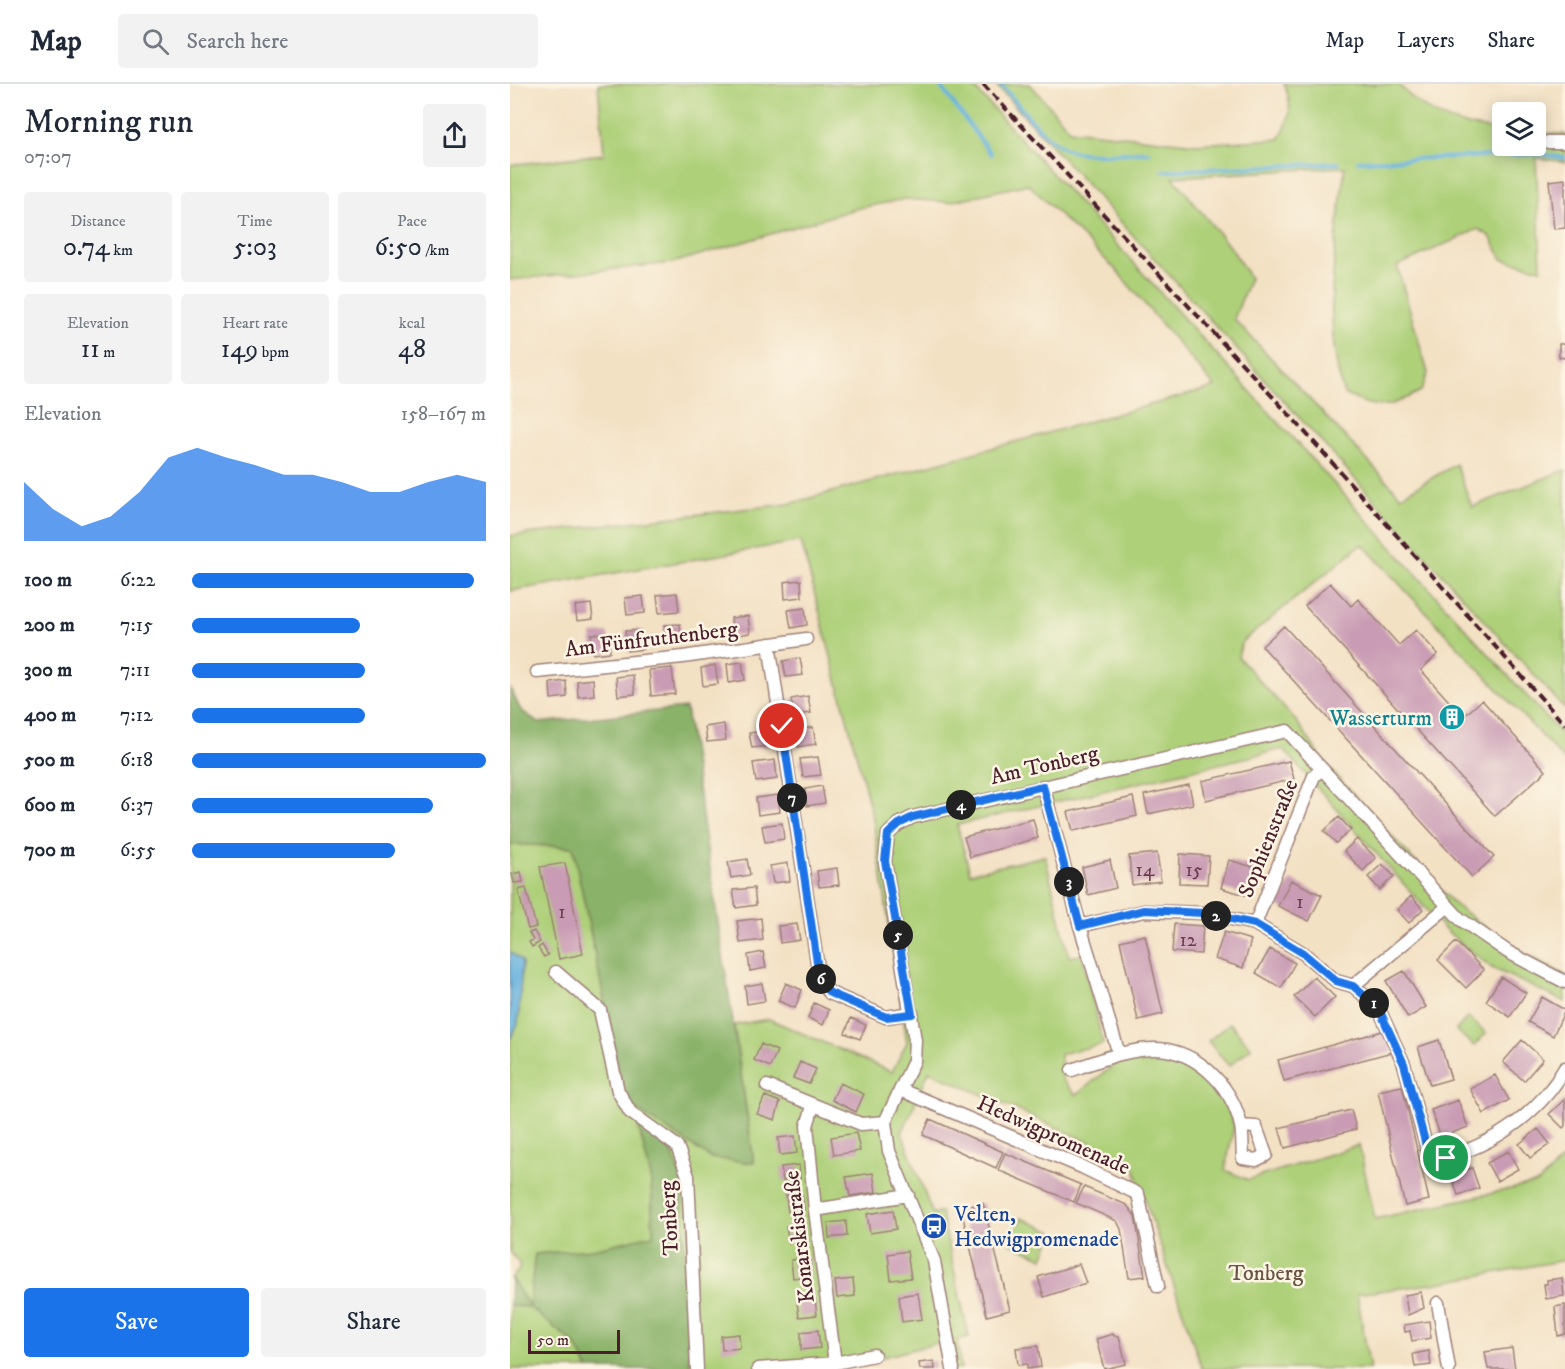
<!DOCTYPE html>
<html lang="en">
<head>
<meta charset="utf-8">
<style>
  :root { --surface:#fff; --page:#f2f2f3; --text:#1f2937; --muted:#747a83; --line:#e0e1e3; --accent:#1a73e8 }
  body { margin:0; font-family:"IM FELL DW Pica",serif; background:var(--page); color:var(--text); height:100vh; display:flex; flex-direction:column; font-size:22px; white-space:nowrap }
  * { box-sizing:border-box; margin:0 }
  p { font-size:20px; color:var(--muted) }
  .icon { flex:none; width:33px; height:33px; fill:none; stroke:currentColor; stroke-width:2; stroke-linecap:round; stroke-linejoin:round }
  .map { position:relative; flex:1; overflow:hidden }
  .drawer { display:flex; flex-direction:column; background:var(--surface); width:510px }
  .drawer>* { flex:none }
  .controls { position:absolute; left:982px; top:18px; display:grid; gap:12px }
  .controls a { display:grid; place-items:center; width:54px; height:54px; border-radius:6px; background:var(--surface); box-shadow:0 3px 15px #0003; font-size:30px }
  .scale { position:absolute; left:18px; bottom:15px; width:92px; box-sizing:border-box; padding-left:6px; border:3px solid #4a1f2b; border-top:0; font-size:16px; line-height:21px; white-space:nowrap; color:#4a1f2b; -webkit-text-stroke:4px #fcf5e5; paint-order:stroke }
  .pin { position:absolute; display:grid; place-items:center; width:51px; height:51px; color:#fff; margin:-26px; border:3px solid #fff; border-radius:50%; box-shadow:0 2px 6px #0007 }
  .km { position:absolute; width:30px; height:30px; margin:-15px; border-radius:50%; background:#222; color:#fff; font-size:16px; line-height:30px; text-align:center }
  .round { display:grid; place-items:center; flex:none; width:63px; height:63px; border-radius:6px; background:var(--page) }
  .overview { display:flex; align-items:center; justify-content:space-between; height:102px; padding:0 24px }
  h1 { font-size:33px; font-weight:600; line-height:45px }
  .figures { display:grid; grid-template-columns:repeat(3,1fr); gap:9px; height:102px; padding:6px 24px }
  .figures div { display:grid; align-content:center; border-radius:6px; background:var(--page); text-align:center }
  .figures b { font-size:26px; font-weight:600 }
  .figures small { font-size:16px; font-weight:400 }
  .figures p { font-size:16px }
  .chart { height:168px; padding:12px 24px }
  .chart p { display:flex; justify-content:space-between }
  .chart svg { width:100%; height:108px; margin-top:6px; fill:var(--accent); opacity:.7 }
  .action { display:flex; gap:12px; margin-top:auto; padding:12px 24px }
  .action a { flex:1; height:69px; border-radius:6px; background:var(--accent); color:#fff; font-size:24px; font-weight:600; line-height:69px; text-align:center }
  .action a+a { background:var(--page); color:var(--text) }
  ul { padding:0 24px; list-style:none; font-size:20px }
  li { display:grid; grid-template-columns:96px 72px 1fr; align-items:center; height:45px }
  li i { height:15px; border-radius:8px; background:var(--accent) }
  header { display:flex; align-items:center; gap:36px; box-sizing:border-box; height:84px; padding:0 30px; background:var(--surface); border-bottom:2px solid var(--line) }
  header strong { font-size:28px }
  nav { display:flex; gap:33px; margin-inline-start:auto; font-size:21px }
  .search { width:420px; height:54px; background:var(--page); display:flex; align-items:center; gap:15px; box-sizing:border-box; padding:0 21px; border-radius:6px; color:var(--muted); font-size:22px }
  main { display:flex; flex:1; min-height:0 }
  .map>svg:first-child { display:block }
  .green { fill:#aed079; stroke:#7c7852; stroke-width:1.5 }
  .forest { fill:#8ab269; stroke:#6a684a; stroke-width:1.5 }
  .water { fill:#67b3e0; stroke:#586986; stroke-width:1.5 }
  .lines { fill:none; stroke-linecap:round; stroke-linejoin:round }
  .stream { stroke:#67b3e0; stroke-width:4 }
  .building { fill:#c99bb4 }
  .minor-casing { stroke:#9e8078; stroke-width:15 }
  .minor { stroke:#fff; stroke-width:12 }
  .rail { stroke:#4a1f2b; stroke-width:4; stroke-dasharray:9 4.5; stroke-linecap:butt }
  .route-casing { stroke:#fff; stroke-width:12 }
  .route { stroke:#1a73e8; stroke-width:8 }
  .labels { text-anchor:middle; stroke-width:5; stroke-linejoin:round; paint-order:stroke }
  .number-label { font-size:20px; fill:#6a3e4d }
  .street-label { font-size:22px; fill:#4a1f2b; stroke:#fcf5e5 }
  .culture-label { font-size:22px; fill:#0d838f; stroke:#fcf5e5; text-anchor:end }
  .transit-label { font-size:22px; fill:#164399; stroke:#fcf5e5; text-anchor:start }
  .park-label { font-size:22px; fill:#685442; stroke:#fcf5e5 }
</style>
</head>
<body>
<header>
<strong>Map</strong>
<div class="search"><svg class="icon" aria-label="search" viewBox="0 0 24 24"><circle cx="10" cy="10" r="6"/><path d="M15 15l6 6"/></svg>Search here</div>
<nav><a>Map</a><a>Layers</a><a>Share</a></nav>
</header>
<main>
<section class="drawer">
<div class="overview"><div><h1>Morning run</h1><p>07:07</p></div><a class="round"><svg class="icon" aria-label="share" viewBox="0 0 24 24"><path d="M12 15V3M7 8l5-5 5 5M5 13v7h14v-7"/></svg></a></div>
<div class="figures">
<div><p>Distance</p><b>0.74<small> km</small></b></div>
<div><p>Time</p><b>5:03</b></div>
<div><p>Pace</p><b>6:50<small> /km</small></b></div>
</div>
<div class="figures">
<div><p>Elevation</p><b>11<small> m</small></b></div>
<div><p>Heart rate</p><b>149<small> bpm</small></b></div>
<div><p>kcal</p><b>48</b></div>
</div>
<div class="chart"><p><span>Elevation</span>158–167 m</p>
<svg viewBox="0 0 160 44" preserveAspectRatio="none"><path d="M0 44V20L10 31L20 38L30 34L40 24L50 10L60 6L70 10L80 13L90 17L100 17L110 20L120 24L130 24L140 20L150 17L160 20V44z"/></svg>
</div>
<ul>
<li><b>100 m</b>6:22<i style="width:96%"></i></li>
<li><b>200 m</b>7:15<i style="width:57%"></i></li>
<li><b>300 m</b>7:11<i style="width:59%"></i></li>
<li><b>400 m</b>7:12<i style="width:59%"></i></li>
<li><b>500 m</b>6:18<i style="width:100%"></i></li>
<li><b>600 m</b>6:37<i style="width:82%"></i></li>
<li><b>700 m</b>6:55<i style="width:69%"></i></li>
</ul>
<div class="action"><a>Save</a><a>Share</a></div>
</section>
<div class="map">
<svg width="1055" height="1285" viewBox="0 0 1055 1285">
  <rect width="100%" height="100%" fill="#fcf5e5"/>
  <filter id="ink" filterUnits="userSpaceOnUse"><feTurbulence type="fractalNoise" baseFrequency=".0167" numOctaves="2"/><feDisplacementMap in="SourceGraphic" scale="12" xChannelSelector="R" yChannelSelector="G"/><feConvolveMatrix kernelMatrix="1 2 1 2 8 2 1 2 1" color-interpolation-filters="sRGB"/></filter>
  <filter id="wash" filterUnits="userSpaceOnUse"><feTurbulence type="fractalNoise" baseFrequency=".008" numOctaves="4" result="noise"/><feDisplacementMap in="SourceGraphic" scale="24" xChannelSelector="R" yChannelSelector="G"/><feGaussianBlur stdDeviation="1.35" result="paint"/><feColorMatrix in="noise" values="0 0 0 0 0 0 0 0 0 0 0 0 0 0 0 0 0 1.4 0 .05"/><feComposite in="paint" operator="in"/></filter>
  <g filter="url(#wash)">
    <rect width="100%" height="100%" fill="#f3e1c4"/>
    <path class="green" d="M88 0H461L1055 654V677L852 460 732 558 728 573 787 638 815 679 944 820 1004 864 1055 891V918L982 884 934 845 773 665 447 741 460 789 535 772 559 873 572 871 593 960 550 970 553 997 566 1011 610 976 656 971 687 984 712 1010 724 1042 715 1086 738 1096 849 1061 865 1135 1028 1099 1055 1073V1176L928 1199 847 1210 860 1285H692L622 1077 419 987 392 1049 423 1131 431 1128 459 1253 447 1256 451 1285H436L432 1258 326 1285H180L171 1093 128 1041 141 1093 143 1151 83 1165 25 1170 19 1223 66 1261 78 1285H0V1222H19L1 1194 9 1186V1179L0 1168V956L8 939 12 877 0 868V760L63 763 113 1008 201 1074 244 1079 224 941 259 935 382 988 397 958 363 735 291 457 0 507V452L278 420 705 303 606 186 518 100 439 118 395 115 349 124 162 179 0 196V81L94 70Z
      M485 0H520L560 46 686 60 769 55C781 35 783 22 774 0H888C919 34 949 43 993 46V62H1026V49L1055 50V78L1026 74 1031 185 992 175 980 152 968 145 887 182 918 289 911 307C875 325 870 327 834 310 811 237 826 158 835 83L663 93 723 167 740 194 724 235 891 412 946 380 962 423 1055 386V625Z
      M958 933 976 949 964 962 946 946Z
      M720 939 741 964 719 982 698 957Z
      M511 1134 543 1148 533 1174 500 1159Z"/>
    <path class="forest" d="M0 603 10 625 28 639 176 624 244 1079 201 1074 125 1025 113 1008 63 763 0 760Z
      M128 1040 162 1069 171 1093 180 1285H78L66 1261 19 1223 0 1222 1 1194 19 1222 25 1170 83 1165 143 1151 141 1093Z"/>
    <path class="water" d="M0 868 12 877 8 939 0 956Z"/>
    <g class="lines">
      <path class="stream" d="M429 0 481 70
        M490 0C507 18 534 56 556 65 577 74 616 68 639 68
        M848 77 1031 70 1055 74
        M653 87 828 79"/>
    </g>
    <g id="blocks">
      <path class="building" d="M1055 95V144L1044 145 1039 97Z
        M1049 260H1055V274L1049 273Z
        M291 496 292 513 275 515 274 498Z
        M820 499 841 522 848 515 889 561 906 546 928 570 911 586 953 633 972 616 1036 687 985 732 795 522Z
        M167 509 169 527 149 529 147 511Z
        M133 512 135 529 117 531 115 514Z
        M81 520 83 535 67 537 65 522Z
        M295 524 297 541 281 544 278 526Z
        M238 532 240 549 223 552 221 534Z
        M170 540 172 559 156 561 154 541Z
        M774 542 984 773 962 793 752 562Z
        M131 546 134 565 117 567 115 547Z
        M98 549 100 568 83 570 81 550Z
        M290 574 293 591 276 593 273 577Z
        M232 578 235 596 219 599 217 580Z
        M205 581 208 600 193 602 191 584Z
        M162 584 165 610 141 612 139 586Z
        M123 591 125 610 108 612 106 593Z
        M83 595 84 611 68 613 67 597Z
        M56 597 57 613 41 615 40 599Z
        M298 612 301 629 284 631 281 615Z
        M214 640 216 656 197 658 195 643Z
        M303 643 306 660 288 663 286 646Z
        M258 646 260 662 242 664 239 649Z
        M308 673 311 691 293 693 290 675Z
        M265 676 267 695 246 698 243 679Z
        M779 677 784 695 696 716 692 697Z
        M679 701 683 720 638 730 634 711Z
        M312 702 315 719 297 722 295 705Z
        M268 711 270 728 248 731 246 714Z
        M623 713 627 732 563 747 558 728Z
        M829 733 841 746 826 759 814 747Z
        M523 735 528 754 460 773 454 753Z
        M272 739 274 755 255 758 252 742Z
        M847 755 866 774 853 787 834 767Z
        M647 769 651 797 622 801 619 772Z
        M670 770 699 772 697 800 669 799Z
        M237 775 240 791 221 794 218 778Z
        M600 776 606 804 578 811 572 783Z
        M719 776 747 784 739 812 711 804Z
        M55 779 73 870 49 875 30 783Z
        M278 779 280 797 263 799 260 782Z
        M872 780 884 792 870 806 858 793Z
        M327 784 329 801 309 803 307 787Z
        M11 788 13 798 4 799 2 790Z
        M781 796 812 811 799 837 768 822Z
        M16 804 26 843 18 845 8 806Z
        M244 804 246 821 226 824 223 806Z
        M901 812 913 825 899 839 887 826Z
        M251 834 253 856 230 859 227 837Z
        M287 840 290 856 270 859 268 842Z
        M664 840 693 842 691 870 662 868Z
        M24 847 30 858 22 863 19 858 23 856 19 849Z
        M714 848 741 856 733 884 705 875Z
        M635 851 653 930 628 936 610 857Z
        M946 858 974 886 956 904 928 876Z
        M32 861 38 871 34 873 28 864Z
        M760 865 785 879 771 904 746 889Z
        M253 868 256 884 240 887 238 871Z
        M894 887 916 923 898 934 876 897Z
        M804 893 825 913 805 933 784 913Z
        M991 893 1016 909 1000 933 976 917Z
        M252 899 255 917 237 920 235 902Z
        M276 899 292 906 285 924 268 917Z
        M1032 913 1055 926 1043 952 1018 938Z
        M304 919 319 926 313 941 298 934Z
        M341 934 356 941 350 955 335 949Z
        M876 946 882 968 774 997 768 976Z
        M929 956 941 995 920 1001 908 963Z
        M1012 956 1033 975 1014 997 993 978Z
        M251 960 267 967 260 983 244 976Z
        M290 978 306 985 299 1000 283 994Z
        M985 991 999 1016 974 1030 960 1005Z
        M330 999 354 1010 346 1028 322 1016Z
        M892 1002 919 1116 895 1122 868 1007Z
        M255 1012 270 1018 265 1036 247 1030Z
        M1055 1015V1042L1053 1044 1039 1030Z
        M948 1016 958 1043 931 1053 921 1026Z
        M841 1026 846 1045 775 1064 769 1044Z
        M420 1035 493 1068 486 1084 413 1051Z
        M1028 1045 1040 1060 1020 1074 1009 1060Z
        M346 1049 350 1067 324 1071 321 1053Z
        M285 1052 287 1069 270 1071 268 1054Z
        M998 1067 1008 1085 987 1097 977 1079Z
        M495 1069 571 1101 564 1118 488 1086Z
        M289 1081 290 1095 273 1097 271 1083Z
        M962 1084 969 1104 948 1111 941 1091Z
        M363 1089 366 1108 340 1112 336 1093Z
        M574 1103 617 1121 625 1132 635 1192 619 1194 611 1145 607 1137 566 1119Z
        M292 1110 294 1126 278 1128 276 1111Z
        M473 1119 500 1226 477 1232 451 1125Z
        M383 1126 386 1145 360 1149 357 1130Z
        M336 1137 337 1152 319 1154 318 1139Z
        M294 1140 296 1157 279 1159 276 1142Z
        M397 1167 401 1194 381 1196 378 1170Z
        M299 1174 300 1192 283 1194 281 1176Z
        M569 1180 576 1199 534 1213 528 1193Z
        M1052 1194 1054 1212 1036 1215 1034 1200H1037V1196Z
        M343 1195 345 1212 327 1214 325 1197Z
        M911 1208 914 1224 898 1231 895 1211Z
        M408 1209 412 1235 392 1238 389 1212Z
        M305 1216 307 1231 289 1233 287 1218Z
        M1055 1221V1250L1048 1252 1045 1223Z
        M919 1237 921 1254 902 1257 900 1247 895 1248 894 1241Z
        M308 1246 310 1264 291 1266V1248Z
        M229 1250 230 1264 212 1266 211 1252Z
        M603 1250 604 1252H609L616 1280 594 1285 586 1255Z
        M528 1262 531 1283 517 1285V1280L508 1281 506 1264Z
        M1002 1264 1005 1285H978L975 1268Z
        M919 1267 921 1281 905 1283 903 1270Z
        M424 1277 425 1285H410L409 1279Z"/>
    </g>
  </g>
  <g filter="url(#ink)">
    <use href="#blocks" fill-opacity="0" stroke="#9e8078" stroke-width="1.5"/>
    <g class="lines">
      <defs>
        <path id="minor" d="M1038 58H1055
          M259 560 308 885 313 901 320 909 376 933 402 929
          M27 588 173 573 296 555
          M533 702 570 842 609 970
          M745 840 804 692 811 686
          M570 842 634 827 693 829 745 840 793 869 826 897 843 902 868 923 894 980 920 1076C973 1069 1029 1031 1055 984
          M46 888 90 926 108 1007 120 1028 167 1062 178 1092 187 1285
          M843 902 937 823
          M562 986C589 976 628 961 657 966 694 973 723 1006 731 1042 733 1052 732 1064 733 1074L746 1076 756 1071 746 1043 731 1042
          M257 1002 351 1040 375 1038
          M391 1006 572 1083 628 1110 648 1202
          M303 1022 297 1042 305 1126 325 1279
          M305 1126 398 1111
          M928 1219 939 1285
          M248 1285 325 1279 364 1271
          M443 1285 424 1177 379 1067 375 1038 404 977 405 956 375 778 378 750 389 740 403 733 777 647 950 835 998 868 1055 898"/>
      </defs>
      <use href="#minor" class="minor-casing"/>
      <use href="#minor" class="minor"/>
      <path class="rail" d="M473 0 786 338 1055 641"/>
    </g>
  </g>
  <g class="lines" filter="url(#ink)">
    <defs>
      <path id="route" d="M272 642 308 885 313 902 320 909 376 933 402 930 375 777 378 750 389 740 403 733 533 702 570 842 634 826 693 829 745 840 793 869 826 897 843 902 868 923 894 980 920 1076 936 1074"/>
    </defs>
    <use href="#route" class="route-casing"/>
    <use href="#route" class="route"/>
  </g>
  <defs>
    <symbol id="building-disc" viewBox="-11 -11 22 22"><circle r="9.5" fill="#0f9aa8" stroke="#fcf5e5"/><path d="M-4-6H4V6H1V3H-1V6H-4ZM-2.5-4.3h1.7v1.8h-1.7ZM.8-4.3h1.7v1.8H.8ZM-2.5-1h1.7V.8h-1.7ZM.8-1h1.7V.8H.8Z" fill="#fff"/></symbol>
    <symbol id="bus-disc" viewBox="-11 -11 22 22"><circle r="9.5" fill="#1a4fb4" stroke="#fcf5e5"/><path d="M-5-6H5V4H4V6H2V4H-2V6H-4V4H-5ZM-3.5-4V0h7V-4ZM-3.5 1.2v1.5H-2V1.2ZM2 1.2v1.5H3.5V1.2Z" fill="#fff"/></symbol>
  </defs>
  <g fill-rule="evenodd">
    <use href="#building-disc" x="927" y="618" width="30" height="30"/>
    <use href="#bus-disc" x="409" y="1127" width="30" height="30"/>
  </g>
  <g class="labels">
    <g class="number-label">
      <text x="635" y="792">14</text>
      <text x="684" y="792">15</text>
      <text x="790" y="824">1</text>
      <text x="52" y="834">1</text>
      <text x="678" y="862">12</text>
    </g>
    <g class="street-label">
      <text transform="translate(141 554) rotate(-7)" y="8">Am Fünfruthenberg</text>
      <text transform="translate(534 680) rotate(-13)" y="8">Am Tonberg</text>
      <text transform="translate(757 754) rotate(-68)" y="8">Sophienstraße</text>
      <text transform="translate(544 1050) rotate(24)" y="8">Hedwigpromenade</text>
      <text transform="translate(158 1134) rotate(-93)" y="8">Tonberg</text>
      <text transform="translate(288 1153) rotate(-97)" y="8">Konarskistraße</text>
    </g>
    <g class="culture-label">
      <text x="922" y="641">Wasserturm</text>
    </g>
    <g class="transit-label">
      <text x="444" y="1137">Velten,<tspan x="444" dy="25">Hedwigpromenade</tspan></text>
    </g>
    <g class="park-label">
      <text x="756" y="1196">Tonberg</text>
    </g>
  </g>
</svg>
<div class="controls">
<a><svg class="icon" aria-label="layers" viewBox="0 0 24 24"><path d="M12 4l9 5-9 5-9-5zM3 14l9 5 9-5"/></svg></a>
</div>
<div class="scale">50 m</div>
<div class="pin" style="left:936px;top:1074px;background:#1e9e55"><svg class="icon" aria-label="arrive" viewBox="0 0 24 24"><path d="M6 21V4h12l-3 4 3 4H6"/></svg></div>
<div class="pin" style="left:272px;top:642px;background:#d93025"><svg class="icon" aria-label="check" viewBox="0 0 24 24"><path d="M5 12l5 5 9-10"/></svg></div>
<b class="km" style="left:864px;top:919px">1</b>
<b class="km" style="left:706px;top:832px">2</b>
<b class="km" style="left:559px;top:798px">3</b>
<b class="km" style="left:451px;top:721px">4</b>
<b class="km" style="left:388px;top:851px">5</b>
<b class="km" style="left:311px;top:895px">6</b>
<b class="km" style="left:282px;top:714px">7</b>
</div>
</main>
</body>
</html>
